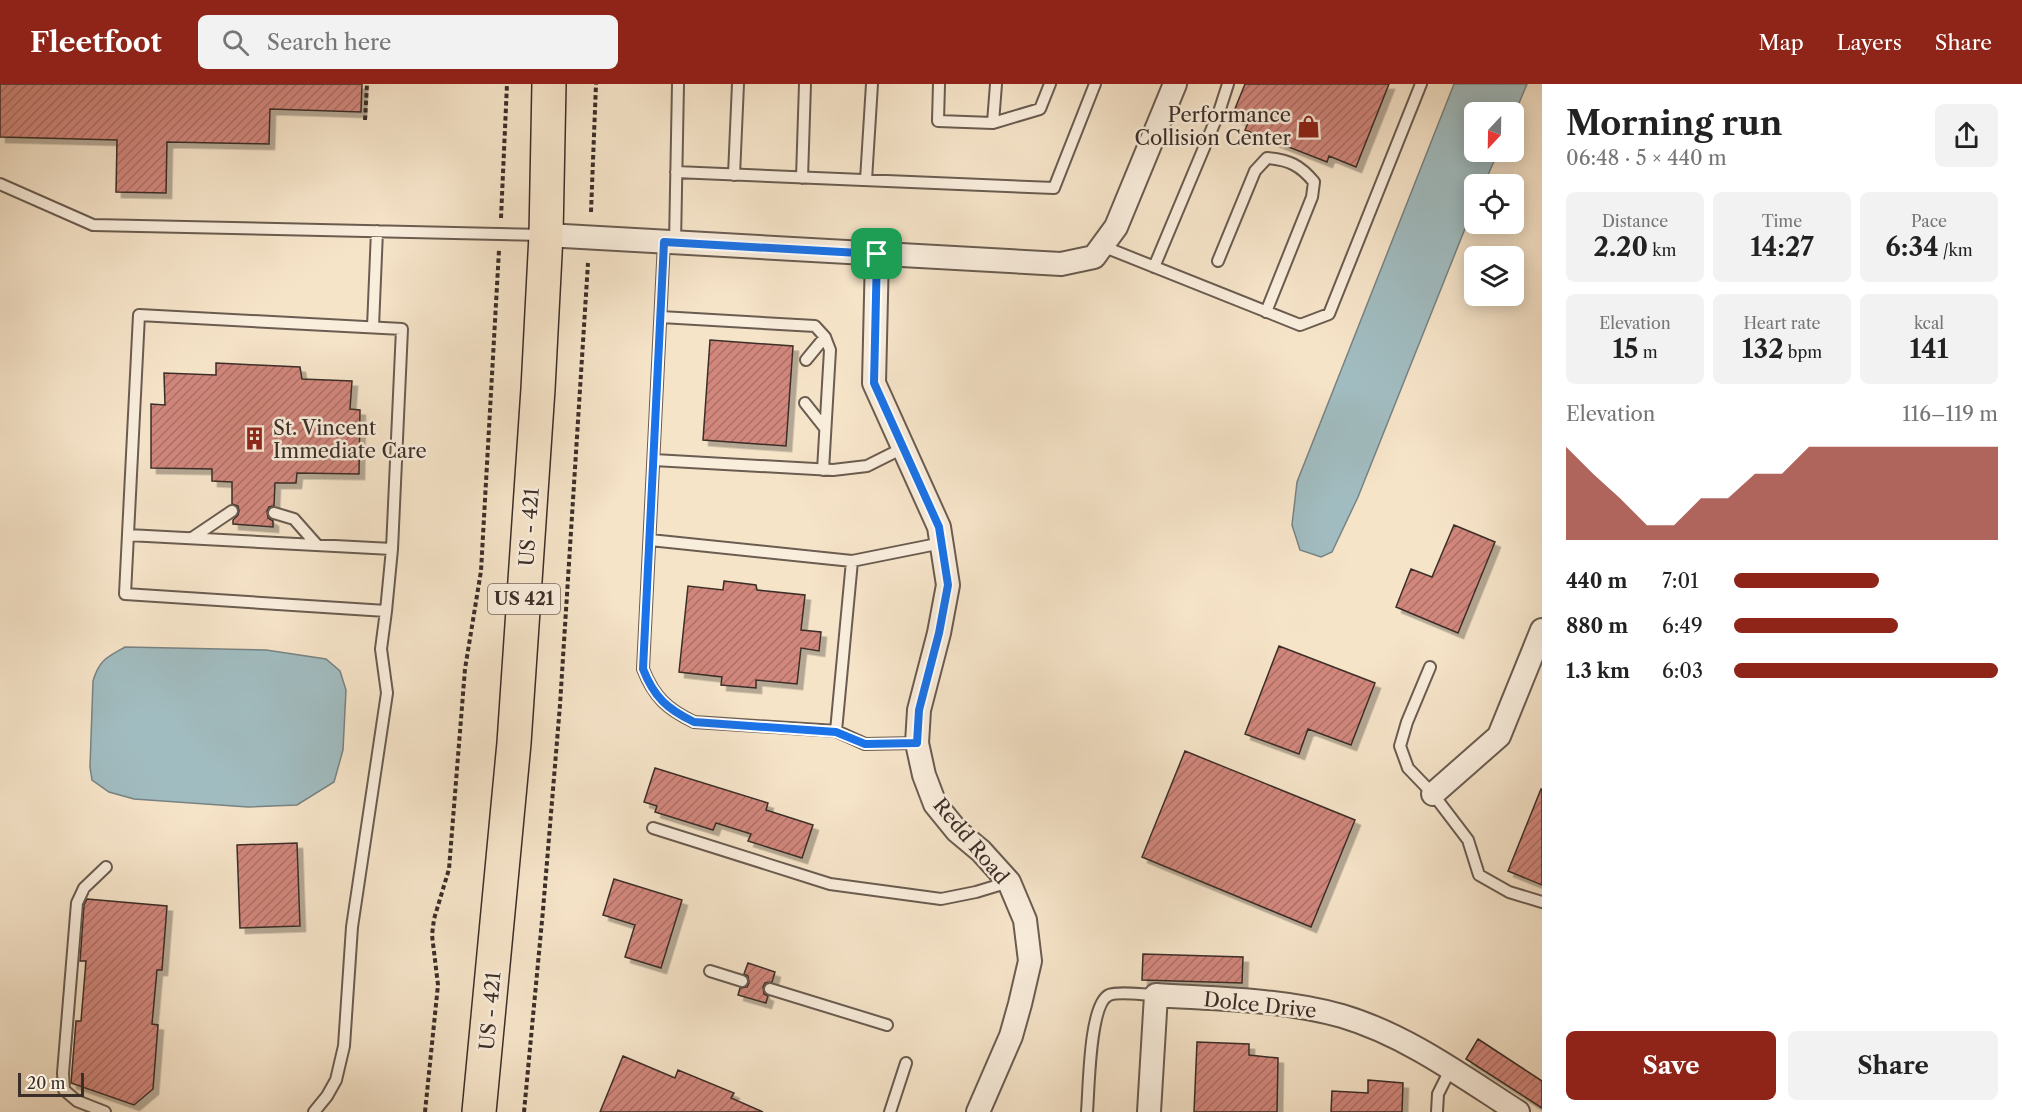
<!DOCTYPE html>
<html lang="en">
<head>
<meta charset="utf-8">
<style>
  :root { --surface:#fff; --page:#f2f2f2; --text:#222; --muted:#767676; --accent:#8f2418 }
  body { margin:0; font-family:"Libre Caslon Text",serif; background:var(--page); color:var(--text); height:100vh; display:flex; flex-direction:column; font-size:22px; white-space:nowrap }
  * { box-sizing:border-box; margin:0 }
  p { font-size:20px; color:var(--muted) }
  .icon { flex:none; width:33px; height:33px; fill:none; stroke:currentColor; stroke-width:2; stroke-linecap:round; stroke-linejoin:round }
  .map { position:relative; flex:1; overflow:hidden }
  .side { display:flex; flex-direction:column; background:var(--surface); width:480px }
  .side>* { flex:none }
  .needle { width:39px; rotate:202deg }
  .controls { position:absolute; left:1464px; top:18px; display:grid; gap:12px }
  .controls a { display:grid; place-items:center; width:60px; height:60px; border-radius:9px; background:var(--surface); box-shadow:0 3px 15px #0003; font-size:30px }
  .scale { position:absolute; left:18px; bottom:15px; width:66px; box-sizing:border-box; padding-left:6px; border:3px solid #3b2e28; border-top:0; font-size:16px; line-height:21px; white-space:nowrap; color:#3b2e28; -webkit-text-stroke:4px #f9eddc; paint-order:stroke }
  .pin { position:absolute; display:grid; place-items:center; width:51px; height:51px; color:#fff; margin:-26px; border-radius:12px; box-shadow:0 3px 9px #0006 }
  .round { display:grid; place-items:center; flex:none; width:63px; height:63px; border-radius:9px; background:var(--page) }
  .head { display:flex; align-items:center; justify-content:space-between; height:102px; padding:0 24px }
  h1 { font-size:33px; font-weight:700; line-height:45px }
  .metrics { display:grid; grid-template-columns:repeat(3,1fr); gap:9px; height:102px; padding:6px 24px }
  .metrics div { display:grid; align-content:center; border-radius:9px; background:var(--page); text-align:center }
  .metrics b { font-size:26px; font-weight:700 }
  .metrics small { font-size:16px; font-weight:400 }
  .metrics p { font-size:16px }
  .chart { height:168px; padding:12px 24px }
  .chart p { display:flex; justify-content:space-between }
  .chart svg { width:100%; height:108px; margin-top:6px; fill:var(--accent); opacity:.7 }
  .primary-button { display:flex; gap:12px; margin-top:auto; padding:12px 24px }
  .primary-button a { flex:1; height:69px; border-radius:9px; background:var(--accent); color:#fff; font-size:24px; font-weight:700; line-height:69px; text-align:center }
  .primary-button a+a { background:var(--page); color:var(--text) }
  ul { padding:0 24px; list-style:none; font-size:20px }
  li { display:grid; grid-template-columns:96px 72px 1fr; align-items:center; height:45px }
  li i { height:15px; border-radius:8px; background:var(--accent) }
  header { display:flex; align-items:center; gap:36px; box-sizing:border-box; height:84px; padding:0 30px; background:var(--accent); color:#fff }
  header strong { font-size:28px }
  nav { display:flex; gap:33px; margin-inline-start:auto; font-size:21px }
  .search { width:420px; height:54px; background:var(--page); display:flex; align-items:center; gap:15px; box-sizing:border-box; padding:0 21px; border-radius:9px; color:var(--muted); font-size:22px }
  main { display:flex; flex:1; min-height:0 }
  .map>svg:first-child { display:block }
  .water { fill:#a1bcc0; stroke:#788383; stroke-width:1.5 }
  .building { fill:url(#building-hatch); stroke:#3b2e28; stroke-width:1.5; filter:url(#shadow) }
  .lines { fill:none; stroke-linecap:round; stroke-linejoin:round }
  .lane-casing { stroke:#6a5c50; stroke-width:14 }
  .street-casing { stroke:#6a5c50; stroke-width:26 }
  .primary-casing { stroke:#3b2e28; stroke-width:36 }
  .path { stroke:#3b2e28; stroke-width:4; stroke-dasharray:4.5 3; stroke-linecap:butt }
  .lane { stroke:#f9eddc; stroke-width:10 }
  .street { stroke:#f9eddc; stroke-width:22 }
  .primary { stroke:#f6e4c9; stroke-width:33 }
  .route-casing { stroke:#fff; stroke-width:12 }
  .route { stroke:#1a73e8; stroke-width:8 }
  .labels { text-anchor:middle; stroke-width:5; stroke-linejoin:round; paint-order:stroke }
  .shield { fill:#f9eddc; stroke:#74675e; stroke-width:1.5 }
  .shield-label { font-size:18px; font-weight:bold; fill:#3b2e28 }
  .poi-label { font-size:20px; fill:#3b2e28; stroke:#f9eddc; text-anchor:end }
  .street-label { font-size:20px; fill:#3b2e28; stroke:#f9eddc }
</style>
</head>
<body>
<header>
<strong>Fleetfoot</strong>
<div class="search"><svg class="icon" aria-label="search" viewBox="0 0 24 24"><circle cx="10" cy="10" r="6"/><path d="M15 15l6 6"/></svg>Search here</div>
<nav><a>Map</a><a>Layers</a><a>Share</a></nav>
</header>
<main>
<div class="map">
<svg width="1542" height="1028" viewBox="0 0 1542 1028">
  <defs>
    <pattern id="building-hatch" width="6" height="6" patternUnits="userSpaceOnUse" patternTransform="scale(1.5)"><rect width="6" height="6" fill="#d2877d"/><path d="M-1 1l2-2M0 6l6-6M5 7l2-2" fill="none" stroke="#ac6f66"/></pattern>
    <filter id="shadow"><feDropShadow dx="5.5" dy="5.5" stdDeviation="0" flood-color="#0004"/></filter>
  </defs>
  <rect width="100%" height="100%" fill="#f6e4c9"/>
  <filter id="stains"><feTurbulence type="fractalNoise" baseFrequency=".00333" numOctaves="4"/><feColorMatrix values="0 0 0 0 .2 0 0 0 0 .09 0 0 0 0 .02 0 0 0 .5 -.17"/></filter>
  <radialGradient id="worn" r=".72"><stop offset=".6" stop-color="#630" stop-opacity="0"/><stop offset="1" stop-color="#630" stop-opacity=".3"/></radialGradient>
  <path class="water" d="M1454 0H1527L1514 31V28H1474V68H1498L1484 100H1474V122L1358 413 1332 468 1321 473 1300 466 1292 441 1297 398Z
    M125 563 266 566 326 575 340 587 346 606 343 666 334 698 297 721 248 723 134 715 109 708 92 696 90 683 93 597C99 576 107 573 125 563Z"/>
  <path class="building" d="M0 0H362L361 28 270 25 269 60 167 58 166 109 116 108 117 56 0 53Z
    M1245 0H1389L1356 83 1329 72 1327 78 1245 46 1248 39 1232 32Z
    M710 256 793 262 786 362 703 356Z
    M216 279 300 283 302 295 352 297 350 325 360 326 359 390 297 389 296 399H275L274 422 269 423 267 427 268 434 273 437V443L233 440V436L238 431 239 427 238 422 232 420V398L212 397V385L151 384V320L165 321 164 289 216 291Z
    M1454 441 1495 458 1458 549 1396 523 1411 485 1432 493Z
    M724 497 756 501 757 506 805 511 801 546 821 548 819 567 801 564 797 600 756 596V604L721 601 722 593 679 588 688 502 723 506Z
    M1279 562 1375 599 1351 661 1308 645 1299 670 1245 650Z
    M1185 667 1355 736 1311 843 1142 773Z
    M655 684 768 719 766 726 813 741 802 774 748 757 751 750 716 739 713 746 655 728 657 722 644 718Z
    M1541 705H1542V801L1508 787Z
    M297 759 300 842 240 844 237 761Z
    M614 795 682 816 661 884 625 873 635 841 603 831Z
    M87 815 167 822 162 886H157L152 940 158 941 153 1005 134 1021 71 999 76 937H81L86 877H80L84 821Z
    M1143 870 1243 873 1242 899 1142 896Z
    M748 879 775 888 772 898 765 899 763 903 764 910 768 912 766 919 738 911 740 904 747 903 749 899 748 892 744 890Z
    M1478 955 1542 997V1024L1466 975Z
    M1197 958 1249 960V971L1278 974 1277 1028H1194Z
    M623 972 675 994 678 986 734 1009 731 1014 763 1028H600Z
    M1368 996 1403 999 1402 1028H1331L1332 1007 1368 1009Z"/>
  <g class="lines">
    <defs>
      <path id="lane" d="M939 0 938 37 993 39 1040 25 1050 0
        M993 39 996 0
        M676 88 1054 104 1095 0
        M734 91 738 0
        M802 94 805 0
        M866 96 872 0
        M0 100 93 141 543 151
        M664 158 643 585C654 613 667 625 694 638L836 647
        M675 159 678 0
        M1102 162 1300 241 1329 230 1421 0
        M1218 177 1255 87 1267 74C1289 76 1300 81 1314 98L1312 113 1266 228
        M1154 183 1219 28 1228 0
        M661 233 815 242 825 253 830 266 823 386
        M373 243 377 147
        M806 276 825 253
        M805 319 824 343
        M654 376 833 386 867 382 903 364
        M274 429 294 435 317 461
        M128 451 392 465
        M192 454 232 427
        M650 456 852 477
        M1430 583 1407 638 1400 662 1408 684 1433 710 1468 756 1479 791 1509 808 1542 818
        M917 659 865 660 836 647 852 477 942 459
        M653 744 830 800 941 815 976 808 1009 798
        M710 887 742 897
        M770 905 887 941
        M105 1028 77 1017 64 1006 63 989 77 819 84 804 106 783
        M314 1028 327 1012 336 996 344 962 352 843 387 609 381 565 386 527 392 465 402 245 139 231 125 510 386 527
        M890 1028 906 979
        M1087 1028C1089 1006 1089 920 1109 911 1119 907 1144 911 1156 911
        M1437 1028 1438 1010 1451 984"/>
      <path id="street" d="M546 151 1061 180 1094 173 1116 143 1175 0
        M877 170 874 299 939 443 948 501 939 549 919 626 917 659 924 691 935 720 957 747 981 767 1009 798 1025 836 1030 877 1020 920 1011 952 978 1028
        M1433 710 1499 652 1542 546
        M1149 1028 1156 911C1218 915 1281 915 1342 932 1406 951 1462 992 1518 1028"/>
      <path id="primary" d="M479 1028 514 659 538 305 546 151 549 0"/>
    </defs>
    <use href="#lane" class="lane-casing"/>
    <use href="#street" class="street-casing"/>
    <use href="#primary" class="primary-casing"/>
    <path class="path" d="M365 36 367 0
      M591 128 596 0
      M501 134 507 0
      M425 1028 438 901 432 851 434 835 449 785 465 585 481 487 499 166
      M524 1028 543 826 560 621 588 179"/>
    <use href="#lane" class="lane"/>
    <use href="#street" class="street"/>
    <use href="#primary" class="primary"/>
  </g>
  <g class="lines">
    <defs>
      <path id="route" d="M664 158 877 170 874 299 939 443 948 501 939 549 919 626 917 659 865 660 836 648 694 638C667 625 654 613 643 585Z"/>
    </defs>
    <use href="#route" class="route-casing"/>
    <use href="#route" class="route"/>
  </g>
  <defs>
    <symbol id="shop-bare" viewBox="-9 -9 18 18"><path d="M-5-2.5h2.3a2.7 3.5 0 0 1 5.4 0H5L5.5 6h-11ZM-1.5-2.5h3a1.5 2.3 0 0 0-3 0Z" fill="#8f2418" stroke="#f9eddc" stroke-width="2.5" paint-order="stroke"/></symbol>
    <symbol id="building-bare" viewBox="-9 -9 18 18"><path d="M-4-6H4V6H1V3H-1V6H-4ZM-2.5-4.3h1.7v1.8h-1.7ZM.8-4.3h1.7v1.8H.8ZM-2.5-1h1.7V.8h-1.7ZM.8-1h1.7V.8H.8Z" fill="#8f2418" stroke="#f9eddc" stroke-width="2.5" paint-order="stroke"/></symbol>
  </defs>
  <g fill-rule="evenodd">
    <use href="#shop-bare" x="1292" y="26" width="33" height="33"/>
    <use href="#building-bare" x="238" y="338" width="33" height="33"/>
  </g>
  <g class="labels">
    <rect class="shield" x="488" y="500" width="72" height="30" rx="4.5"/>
    <g class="shield-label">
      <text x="524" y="521">US 421</text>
    </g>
    <g class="poi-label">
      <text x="1291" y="38">Performance<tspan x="1291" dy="23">Collision Center</tspan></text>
      <text x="273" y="351" text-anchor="start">St. Vincent<tspan x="273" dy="23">Immediate Care</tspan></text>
    </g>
    <g class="street-label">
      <text transform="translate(529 443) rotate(-86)" y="7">US - 421</text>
      <text transform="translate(971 757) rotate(50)" y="7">Redd Road</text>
      <text transform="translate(1260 921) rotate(6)" y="7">Dolce Drive</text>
      <text transform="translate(490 927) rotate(-85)" y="7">US - 421</text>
    </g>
  </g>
  <rect width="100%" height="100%" filter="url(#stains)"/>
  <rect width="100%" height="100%" fill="url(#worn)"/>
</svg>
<div class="controls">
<a><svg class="needle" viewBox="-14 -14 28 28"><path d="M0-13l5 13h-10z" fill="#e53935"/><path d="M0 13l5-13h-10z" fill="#767676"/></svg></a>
<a><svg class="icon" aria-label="locate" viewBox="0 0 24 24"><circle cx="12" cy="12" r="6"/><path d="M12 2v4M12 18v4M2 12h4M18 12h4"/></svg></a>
<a><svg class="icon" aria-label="layers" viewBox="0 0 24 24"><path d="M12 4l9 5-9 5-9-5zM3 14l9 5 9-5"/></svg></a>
</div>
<div class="scale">20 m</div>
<div class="pin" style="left:877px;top:170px;background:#1e9e55"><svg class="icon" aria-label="arrive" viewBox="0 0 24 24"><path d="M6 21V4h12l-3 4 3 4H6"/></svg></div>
</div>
<section class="side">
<div class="head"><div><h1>Morning run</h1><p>06:48 · 5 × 440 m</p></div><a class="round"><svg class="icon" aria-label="share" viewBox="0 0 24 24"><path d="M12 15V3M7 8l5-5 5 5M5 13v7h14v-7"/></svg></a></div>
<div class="metrics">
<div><p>Distance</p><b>2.20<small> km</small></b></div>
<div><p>Time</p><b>14:27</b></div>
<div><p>Pace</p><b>6:34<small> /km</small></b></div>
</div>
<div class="metrics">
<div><p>Elevation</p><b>15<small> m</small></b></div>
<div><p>Heart rate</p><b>132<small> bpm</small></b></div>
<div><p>kcal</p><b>141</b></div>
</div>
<div class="chart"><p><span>Elevation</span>116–119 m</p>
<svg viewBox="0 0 160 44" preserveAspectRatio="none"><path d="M0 44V6L10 17L20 27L30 38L40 38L50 27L60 27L70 17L80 17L90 6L100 6L110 6L120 6L130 6L140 6L150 6L160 6V44z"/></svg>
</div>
<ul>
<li><b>440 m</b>7:01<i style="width:55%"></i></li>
<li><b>880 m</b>6:49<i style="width:62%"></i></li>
<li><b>1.3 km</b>6:03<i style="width:100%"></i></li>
</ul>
<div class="primary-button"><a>Save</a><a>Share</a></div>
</section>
</main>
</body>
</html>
